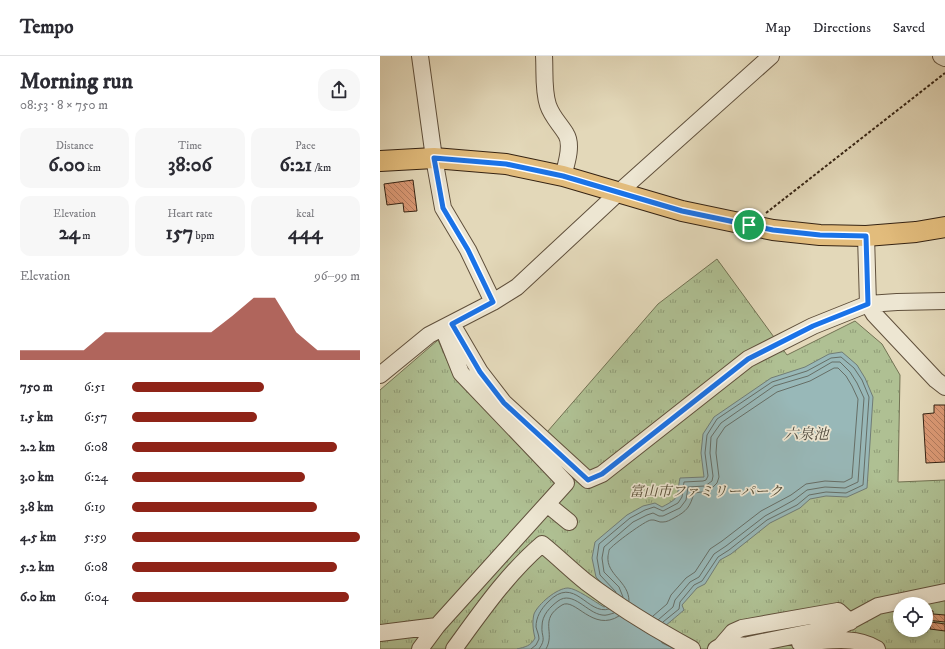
<!DOCTYPE html>
<html lang="en">
<head>
<meta charset="utf-8">
<style>
  :root { --surface:#fff; --page:#f7f7f7; --text:#2b2b33; --muted:#7c7c81; --line:#e1e1e2; --accent:#8f2418 }
  body { margin:0; font-family:"IM FELL DW Pica","Noto Serif JP",serif; background:var(--page); color:var(--text); height:100vh; display:flex; flex-direction:column; font-size:15px; white-space:nowrap }
  * { box-sizing:border-box; margin:0 }
  p { font-size:13px; color:var(--muted) }
  .icon { flex:none; width:22px; height:22px; fill:none; stroke:currentColor; stroke-width:2; stroke-linecap:round; stroke-linejoin:round }
  .map { position:relative; flex:1; overflow:hidden }
  .details { display:flex; flex-direction:column; background:var(--surface); width:380px }
  .details>* { flex:none }
  .fabs { position:absolute; left:513px; top:541px; display:grid; gap:8px }
  .fabs a { display:grid; place-items:center; width:40px; height:40px; border-radius:50%; background:var(--surface); box-shadow:0 2px 6px #0003; font-size:20px }
  .pin { position:absolute; display:grid; place-items:center; width:34px; height:34px; color:#fff; margin:-17px; border:2px solid #fff; border-radius:50%; box-shadow:0 1px 4px #0007 }
  .round { display:grid; place-items:center; flex:none; width:42px; height:42px; border-radius:16px; background:var(--page) }
  .headline { display:flex; align-items:center; justify-content:space-between; height:68px; padding:0 20px }
  h1 { font-size:22px; font-weight:700; line-height:30px }
  .stats { display:grid; grid-template-columns:repeat(3,1fr); gap:6px; height:68px; padding:4px 20px }
  .stats div { display:grid; align-content:center; border-radius:10px; background:var(--page); text-align:center }
  .stats b { font-size:20px; font-weight:700 }
  .stats small { font-size:11px; font-weight:400 }
  .stats p { font-size:11px }
  .chart { height:112px; padding:8px 20px }
  .chart p { display:flex; justify-content:space-between }
  .chart svg { width:100%; height:72px; margin-top:4px; fill:var(--accent); opacity:.7 }
  ul { padding:0 20px; list-style:none; font-size:13px }
  li { display:grid; grid-template-columns:64px 48px 1fr; align-items:center; height:30px }
  li i { height:10px; border-radius:5px; background:var(--accent) }
  header { display:flex; align-items:center; gap:24px; box-sizing:border-box; height:56px; padding:0 20px; background:var(--surface); border-bottom:1px solid var(--line) }
  header strong { font-size:19px }
  nav { display:flex; gap:22px; margin-inline-start:auto; font-size:14px }
  main { display:flex; flex:1; min-height:0 }
  .map>svg:first-child { display:block }
  .park { fill:url(#park-tufts); stroke:#727253; fill-rule:evenodd }
  .water { fill:#98b8b8; stroke:#707c76 }
  .lines { fill:none; stroke-linecap:round; stroke-linejoin:round }
  .shore { stroke:#666e66; stroke-width:1 }
  .building { fill:url(#building-back-hatch); stroke:#352313 }
  .minor-casing { stroke:#60503c; stroke-width:18 }
  .major-casing { stroke:#352313; stroke-width:22 }
  .path { stroke:#352313; stroke-width:2; stroke-dasharray:3 2; stroke-linecap:butt }
  .minor { stroke:#ede6d2; stroke-width:16 }
  .major { stroke:#e2bc7c; stroke-width:20 }
  .route-casing { stroke:#fff; stroke-width:8 }
  .route { stroke:#1a73e8; stroke-width:5 }
  .labels { text-anchor:middle; stroke-width:3.5; stroke-linejoin:round; paint-order:stroke }
  .park-label { font-size:14px; font-style:italic; fill:#544a33; stroke:#ede6d2 }
  .water-label { font-size:15px; font-style:italic; fill:#4e483c; stroke:#ede6d2 }
</style>
</head>
<body>
<header>
<strong>Tempo</strong>
<nav><a>Map</a><a>Directions</a><a>Saved</a></nav>
</header>
<main>
<section class="details">
<div class="headline"><div><h1>Morning run</h1><p>08:53 · 8 × 750 m</p></div><a class="round"><svg class="icon" aria-label="share" viewBox="0 0 24 24"><path d="M12 15V3M7 8l5-5 5 5M5 13v7h14v-7"/></svg></a></div>
<div class="stats">
<div><p>Distance</p><b>6.00<small> km</small></b></div>
<div><p>Time</p><b>38:06</b></div>
<div><p>Pace</p><b>6:21<small> /km</small></b></div>
</div>
<div class="stats">
<div><p>Elevation</p><b>24<small> m</small></b></div>
<div><p>Heart rate</p><b>157<small> bpm</small></b></div>
<div><p>kcal</p><b>444</b></div>
</div>
<div class="chart"><p><span>Elevation</span>96–99 m</p>
<svg viewBox="0 0 160 44" preserveAspectRatio="none"><path d="M0 44V38L10 38L20 38L30 38L40 27L50 27L60 27L70 27L80 27L90 27L100 17L110 6L120 6L130 27L140 38L150 38L160 38V44z"/></svg>
</div>
<ul>
<li><b>750 m</b>6:51<i style="width:58%"></i></li>
<li><b>1.5 km</b>6:57<i style="width:55%"></i></li>
<li><b>2.2 km</b>6:08<i style="width:90%"></i></li>
<li><b>3.0 km</b>6:24<i style="width:76%"></i></li>
<li><b>3.8 km</b>6:19<i style="width:81%"></i></li>
<li><b>4.5 km</b>5:59<i style="width:100%"></i></li>
<li><b>5.2 km</b>6:08<i style="width:90%"></i></li>
<li><b>6.0 km</b>6:04<i style="width:95%"></i></li>
</ul>
</section>
<div class="map">
<svg width="565" height="593" viewBox="0 0 565 593">
  <defs>
    <pattern id="park-tufts" width="24" height="20" patternUnits="userSpaceOnUse"><rect width="24" height="20" fill="#afc093"/><path d="M3 7l-1-3M5 7V3M7 7l1-3M15 17l-1-3M17 17v-4M19 17l1-3" fill="none" stroke="#8f9c77"/></pattern>
    <pattern id="building-back-hatch" width="6" height="6" patternUnits="userSpaceOnUse"><rect width="6" height="6" fill="#db9975"/><path d="M-1 5l2 2M0 0l6 6M5-1l2 2" fill="none" stroke="#b27c5f"/></pattern>
  </defs>
  <rect width="100%" height="100%" fill="#e3d8b9"/>
  <filter id="stains"><feTurbulence type="fractalNoise" baseFrequency=".005" numOctaves="4"/><feColorMatrix values="0 0 0 0 .2 0 0 0 0 .09 0 0 0 0 .02 0 0 0 .5 -.17"/></filter>
  <radialGradient id="worn" r=".72"><stop offset=".6" stop-color="#630" stop-opacity="0"/><stop offset="1" stop-color="#630" stop-opacity=".3"/></radialGradient>
  <path class="park" d="M337 203 407 299 475 265 502 288 520 319 518 426 565 424V593H0V334L58 284 74 320 148 398 278 248ZM520 548H546V574H520Z"/>
  <path class="water" d="M462 296 477 309 485 322 493 341 487 432 467 441 446 440 430 443 420 452 390 467 351 498 340 504 325 528 317 532 302 549 304 554 278 576 282 587 295 593H137C145 591 151 590 155 582 153 574 152 566 154 558 158 548 177 532 188 532 196 532 215 546 224 551L230 549 231 537 216 521 212 502 215 486 247 459 263 450 275 447 282 451C301 441 296 442 300 422L324 421 321 397 323 378 334 361 391 322 425 311 449 298Z"/>
  <g class="lines">
    <path class="shore" d="M236 536 220 519 217 502 219 488 250 462 265 454 274 451 283 455 298 447 302 441 304 426 323 425 326 424 328 420 325 397 327 379 337 363 392 326 427 315 451 302 461 301 474 312 482 324 489 341 483 429 466 437 446 436 429 439 417 449 387 464 349 494 338 501 322 525 314 529 300 546 299 553 283 566
      M243 541 239 531 224 516 222 502 224 491 253 466 267 459 273 457 279 460H283L300 452 306 444 308 431 325 430 332 425 333 420 330 397 331 381 341 367 394 330 428 320 452 306H460L470 316 477 327 484 342 478 426 465 432 445 431 427 434 414 444 385 460 346 490 334 498 319 521 310 526 295 544 293 551 278 564
      M249 545C249 525 226 519 228 500 228 500 229 495 229 494 232 489 266 464 271 464 275 463 279 467 283 466 287 466 290 464 294 462 307 455 310 451 314 437L329 435 337 427 339 421 336 397 337 383 345 371 397 336 430 325 454 312H458L466 320 472 330 478 343 472 422 464 426 445 425 426 428 411 439 381 455 342 485 330 493 315 516 306 522 291 539 287 548 273 560
      M151 593 156 589 159 583C159 579 157 575 156 571 156 561 161 553 168 546 195 518 207 560 229 553
      M159 593C167 582 161 581 162 570 162 559 170 551 178 545 193 534 207 557 222 559 226 560 230 558 234 557
      M166 593C176 576 158 564 182 549 195 541 213 577 239 560"/>
  </g>
  <path class="building" d="M33 124 37 155 24 156 23 147 7 149 4 128Z
    M554 349H565V406L546 407 543 358 554 357Z
    M546 554 553 555V558L565 559V566L546 564Z
    M551 566 565 568V575L550 573Z"/>
  <g class="lines">
    <defs>
      <path id="minor" d="M40 0 54 102 63 152 88 194 113 246
        M164 0C165 16 163 34 168 49 172 61 180 68 186 78 193 89 186 109 183 120
        M561 0 565 2
        M486 180 488 248 494 258 556 324 565 331
        M72 268 100 316 124 347 208 424 222 418 368 303 433 270 488 248 517 246 565 245
        M0 319 49 279 113 246 137 231 238 137 391 0
        M167 448 189 466
        M0 577 57 570
        M420 587C445 585 476 579 497 593
        M368 589 461 570 498 550 565 536
        M341 590 353 576 362 572 458 555 470 566
        M40 593 57 570 186 427 81 317 63 272
        M74 593C101 556 127 518 162 488 177 500 191 514 206 526 239 551 275 573 312 593
        M336 593 341 590 377 589"/>
      <path id="major" d="M0 105 54 102 126 108 183 120 302 155 393 174 440 179 486 180 536 176 565 171"/>
    </defs>
    <use href="#minor" class="minor-casing"/>
    <use href="#major" class="major-casing"/>
    <path class="path" d="M386 157 565 17"/>
    <use href="#minor" class="minor"/>
    <use href="#major" class="major"/>
  </g>
  <g class="lines">
    <defs>
      <path id="route" d="M54 102 126 108 183 120 302 155 393 174 440 179 486 180 488 248 433 270 368 303 222 418 208 424 124 347 100 316 72 268 113 246 88 194 63 152Z"/>
    </defs>
    <use href="#route" class="route-casing"/>
    <use href="#route" class="route"/>
  </g>
  <g class="labels">
    <g class="park-label">
      <text x="326" y="440">富山市ファミリーパーク</text>
    </g>
    <g class="water-label">
      <text x="426" y="383">六泉池</text>
    </g>
  </g>
  <rect width="100%" height="100%" filter="url(#stains)"/>
  <rect width="100%" height="100%" fill="url(#worn)"/>
</svg>
<div class="fabs">
<a><svg class="icon" aria-label="locate" viewBox="0 0 24 24"><circle cx="12" cy="12" r="6"/><path d="M12 2v4M12 18v4M2 12h4M18 12h4"/></svg></a>
</div>
<div class="pin" style="left:369px;top:169px;background:#1e9e55"><svg class="icon" aria-label="arrive" viewBox="0 0 24 24"><path d="M6 21V4h12l-3 4 3 4H6"/></svg></div>
</div>
</main>
</body>
</html>
